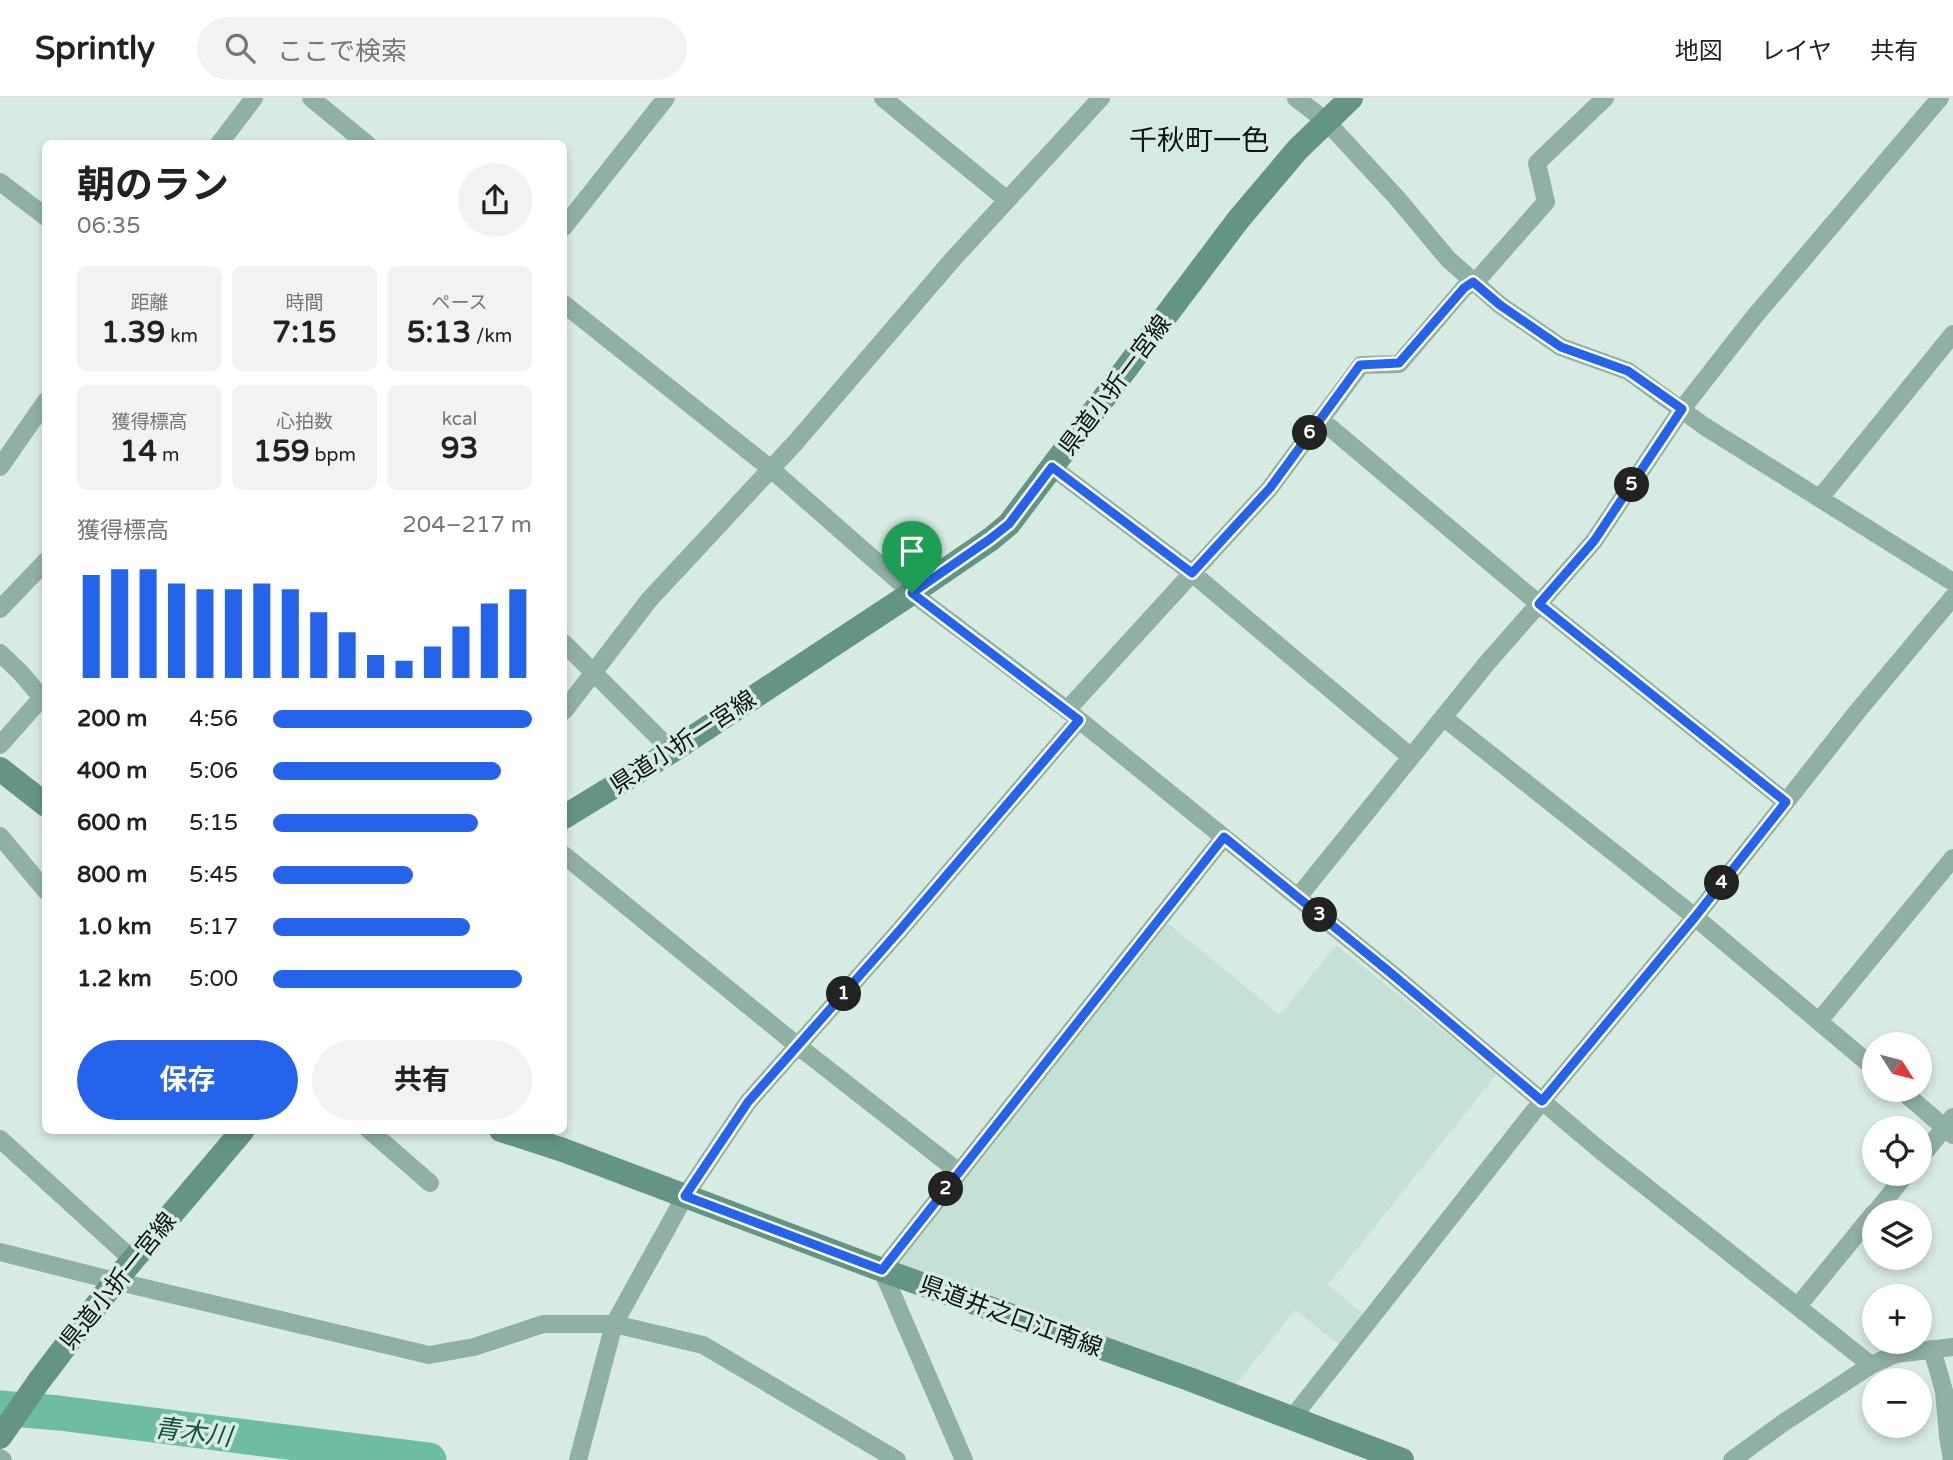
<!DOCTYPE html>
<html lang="ja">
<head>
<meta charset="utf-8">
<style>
  :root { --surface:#fff; --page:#f2f2f2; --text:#222; --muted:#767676; --line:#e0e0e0; --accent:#2563eb }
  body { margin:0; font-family:"Varela Round","Noto Sans JP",sans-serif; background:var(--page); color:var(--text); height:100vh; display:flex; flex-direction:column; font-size:26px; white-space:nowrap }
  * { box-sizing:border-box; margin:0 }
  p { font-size:23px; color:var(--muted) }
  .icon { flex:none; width:38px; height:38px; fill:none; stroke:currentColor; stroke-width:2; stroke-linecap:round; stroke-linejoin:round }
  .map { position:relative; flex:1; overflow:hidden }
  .side { position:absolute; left:42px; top:42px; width:525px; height:994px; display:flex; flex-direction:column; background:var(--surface); border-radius:10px; box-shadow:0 4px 10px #0003 }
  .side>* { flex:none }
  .needle { width:46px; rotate:126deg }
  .tools { position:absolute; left:1862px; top:934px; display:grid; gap:14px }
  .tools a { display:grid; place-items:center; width:70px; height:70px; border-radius:50%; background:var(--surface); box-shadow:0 4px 10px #0003; font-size:35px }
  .pin { position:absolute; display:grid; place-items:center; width:60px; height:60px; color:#fff; margin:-72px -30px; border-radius:50% 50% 50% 0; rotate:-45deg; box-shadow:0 0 7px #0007 }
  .pin .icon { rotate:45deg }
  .km { position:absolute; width:35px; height:35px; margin:-18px; border-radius:50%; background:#222; color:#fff; font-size:19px; line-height:35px; text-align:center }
  .round { display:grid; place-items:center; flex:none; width:74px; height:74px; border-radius:37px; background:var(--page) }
  .overview { display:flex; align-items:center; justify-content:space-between; height:119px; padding:0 35px }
  h1 { font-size:38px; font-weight:700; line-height:52px }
  .metrics { display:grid; grid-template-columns:repeat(3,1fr); gap:10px; height:119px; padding:7px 35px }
  .metrics div { display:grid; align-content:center; border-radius:10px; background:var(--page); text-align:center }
  .metrics b { font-size:30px; font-weight:700 }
  .metrics small { font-size:19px; font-weight:400 }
  .metrics p { font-size:19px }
  .chart { height:196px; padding:14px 35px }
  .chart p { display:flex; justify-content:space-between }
  .chart svg { width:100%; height:126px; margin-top:7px; stroke:var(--accent); stroke-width:6 }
  .button { display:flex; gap:14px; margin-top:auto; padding:14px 35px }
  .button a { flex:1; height:80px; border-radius:42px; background:var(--accent); color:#fff; font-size:28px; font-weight:700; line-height:80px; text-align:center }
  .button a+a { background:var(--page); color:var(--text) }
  ul { padding:0 35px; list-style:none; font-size:23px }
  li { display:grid; grid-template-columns:112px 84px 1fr; align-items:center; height:52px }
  li i { height:18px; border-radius:9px; background:var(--accent) }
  header { display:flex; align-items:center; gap:42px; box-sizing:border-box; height:98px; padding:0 35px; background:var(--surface); border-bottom:2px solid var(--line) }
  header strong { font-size:33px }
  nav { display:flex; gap:38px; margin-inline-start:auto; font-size:24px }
  .search { width:490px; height:63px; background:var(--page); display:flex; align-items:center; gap:18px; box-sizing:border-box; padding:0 24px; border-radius:38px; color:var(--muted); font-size:26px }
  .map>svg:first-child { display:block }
  .built { fill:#c5e1d5 }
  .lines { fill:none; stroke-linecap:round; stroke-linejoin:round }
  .river { stroke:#6fbda1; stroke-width:35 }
  .minor { stroke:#8fb0a3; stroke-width:18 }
  .secondary { stroke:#649582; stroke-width:24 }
  .route-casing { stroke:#fff; stroke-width:14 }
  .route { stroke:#2563eb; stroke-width:9 }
  .labels { text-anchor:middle; stroke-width:7; stroke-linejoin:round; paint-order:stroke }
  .street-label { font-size:24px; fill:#0e1512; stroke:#d7ebe2 }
  .water-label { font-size:26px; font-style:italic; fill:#145441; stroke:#d7ebe2 }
  .quarter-label { font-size:28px; fill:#0e1512; stroke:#d7ebe2 }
</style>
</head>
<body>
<header>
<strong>Sprintly</strong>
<div class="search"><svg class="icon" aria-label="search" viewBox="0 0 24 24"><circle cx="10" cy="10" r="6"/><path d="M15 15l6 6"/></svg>ここで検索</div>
<nav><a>地図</a><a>レイヤ</a><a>共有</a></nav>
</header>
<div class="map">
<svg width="1953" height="1362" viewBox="0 0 1953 1362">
  <rect width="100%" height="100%" fill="#d7ebe2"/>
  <path class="built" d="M1168 825 1280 917 1336 847 1497 976 1328 1187 1366 1218 1342 1249 1295 1212 1234 1289 898 1167V1157Z"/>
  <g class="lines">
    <path class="river" d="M0 1310 59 1315 429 1362"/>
    <path class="minor" d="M311 0 367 46
      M883 0 1007 102
      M1296 0 1326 23 1397 100 1448 161 1500 207 1561 249 1628 273 1704 328 1953 484
      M219 46 254 0
      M0 84 46 119
      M564 129 666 0
      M564 206 771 371 912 495 1067 612 1157 685 1392 876 1601 1053 1871 1267
      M1320 321 1539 506 1786 704
      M0 369 46 303
      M1052 369 1192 475 1411 659
      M1820 400 1953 236
      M0 511 46 463
      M564 545 672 653
      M0 555 21 575 46 605
      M1067 612 1270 390 1361 267 1399 266 1464 190 1479 180 1546 104 1537 65 1605 0
      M564 613 649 502 795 345 954 160 1101 0
      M1443 619 1695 819 1874 970
      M0 647 46 595
      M0 738 46 793
      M564 757 798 948 959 1074
      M1298 799 1487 565 1594 443 1682 311 1754 219 1940 0
      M1819 923 1953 760
      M1901 992 1953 1037
      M369 1032 430 1085
      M0 1041 133 1162
      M1920 1060 1953 1019
      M1875 1115 1906 1076
      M0 1154 115 1183 429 1257 474 1249 543 1226H614L703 1247 897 1362
      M1798 1208 1874 1115
      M1932 1251 1944 1293 1948 1338 1952 1362
      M1292 1320 1542 1003 1695 819 1857 614 1953 499
      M0 1360 3 1362
      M578 1362 614 1226 685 1098 748 1004 899 833 1079 622
      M964 1362 882 1172 1224 739
      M1732 1362 1783 1325 1871 1267 1896 1256 1953 1249"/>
    <path class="secondary" d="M0 671 46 707
      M564 719 672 653 912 495 991 441 1009 426 1238 122 1298 51 1351 0
      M501 1032 563 1052 882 1172 1189 1281 1402 1362
      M0 1339 39 1283 115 1183 243 1032"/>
  </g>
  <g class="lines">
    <defs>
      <path id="route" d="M1473 184 1500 207 1561 249 1628 273 1682 311 1594 443 1539 506 1786 704 1695 819 1542 1003 1392 876 1224 739 882 1172 685 1098 748 1004 899 833 1079 622 912 495 990 441 1009 426 1052 369 1192 475 1270 390 1360 267 1399 265 1464 190Z"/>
    </defs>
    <use href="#route" class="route-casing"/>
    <use href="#route" class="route"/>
  </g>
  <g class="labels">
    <g class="street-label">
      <text transform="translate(1115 287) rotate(-53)" y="8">県道小折一宮線</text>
      <text transform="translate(683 644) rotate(-33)" y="8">県道小折一宮線</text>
      <text transform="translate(118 1183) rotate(-51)" y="8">県道小折一宮線</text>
      <text transform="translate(1011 1218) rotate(20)" y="8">県道井之口江南線</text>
    </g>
    <g class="water-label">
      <text transform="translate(193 1334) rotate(7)" y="9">青木川</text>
    </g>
    <g class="quarter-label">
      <text x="1199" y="52">千秋町一色</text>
    </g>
  </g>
</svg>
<div class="tools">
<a><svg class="needle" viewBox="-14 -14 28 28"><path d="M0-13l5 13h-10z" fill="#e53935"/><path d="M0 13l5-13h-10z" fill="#767676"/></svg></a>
<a><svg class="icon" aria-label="locate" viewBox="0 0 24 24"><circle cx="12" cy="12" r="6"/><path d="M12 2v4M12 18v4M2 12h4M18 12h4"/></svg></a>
<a><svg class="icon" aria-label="layers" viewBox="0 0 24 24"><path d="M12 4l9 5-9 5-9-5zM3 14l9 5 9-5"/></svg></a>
<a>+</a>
<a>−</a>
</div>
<div class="pin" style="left:912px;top:495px;background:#1e9e55"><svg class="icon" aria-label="arrive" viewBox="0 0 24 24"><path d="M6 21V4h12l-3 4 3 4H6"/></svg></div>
<b class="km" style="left:844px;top:896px">1</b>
<b class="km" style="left:946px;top:1091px">2</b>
<b class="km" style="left:1320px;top:817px">3</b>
<b class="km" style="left:1722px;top:785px">4</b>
<b class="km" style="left:1632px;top:387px">5</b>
<b class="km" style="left:1310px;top:335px">6</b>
<section class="side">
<div class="overview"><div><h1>朝のラン</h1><p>06:35</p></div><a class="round"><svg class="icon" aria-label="share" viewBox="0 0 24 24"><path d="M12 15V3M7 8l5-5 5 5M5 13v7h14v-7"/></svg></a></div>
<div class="metrics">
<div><p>距離</p><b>1.39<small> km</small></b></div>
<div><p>時間</p><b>7:15</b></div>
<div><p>ペース</p><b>5:13<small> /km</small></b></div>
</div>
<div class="metrics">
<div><p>獲得標高</p><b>14<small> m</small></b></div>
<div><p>心拍数</p><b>159<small> bpm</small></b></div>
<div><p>kcal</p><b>93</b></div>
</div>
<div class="chart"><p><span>獲得標高</span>204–217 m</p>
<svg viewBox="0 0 160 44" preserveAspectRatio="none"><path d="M5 44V8M15 44V6M25 44V6M35 44V11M45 44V13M55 44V13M65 44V11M75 44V13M85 44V21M95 44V28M105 44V36M115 44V38M125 44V33M135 44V26M145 44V18M155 44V13"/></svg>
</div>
<ul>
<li><b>200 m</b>4:56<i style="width:100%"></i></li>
<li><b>400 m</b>5:06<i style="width:88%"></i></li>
<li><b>600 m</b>5:15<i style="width:79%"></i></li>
<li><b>800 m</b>5:45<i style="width:54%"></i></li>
<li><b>1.0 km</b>5:17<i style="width:76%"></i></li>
<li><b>1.2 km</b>5:00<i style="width:96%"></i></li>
</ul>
<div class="button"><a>保存</a><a>共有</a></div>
</section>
</div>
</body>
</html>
